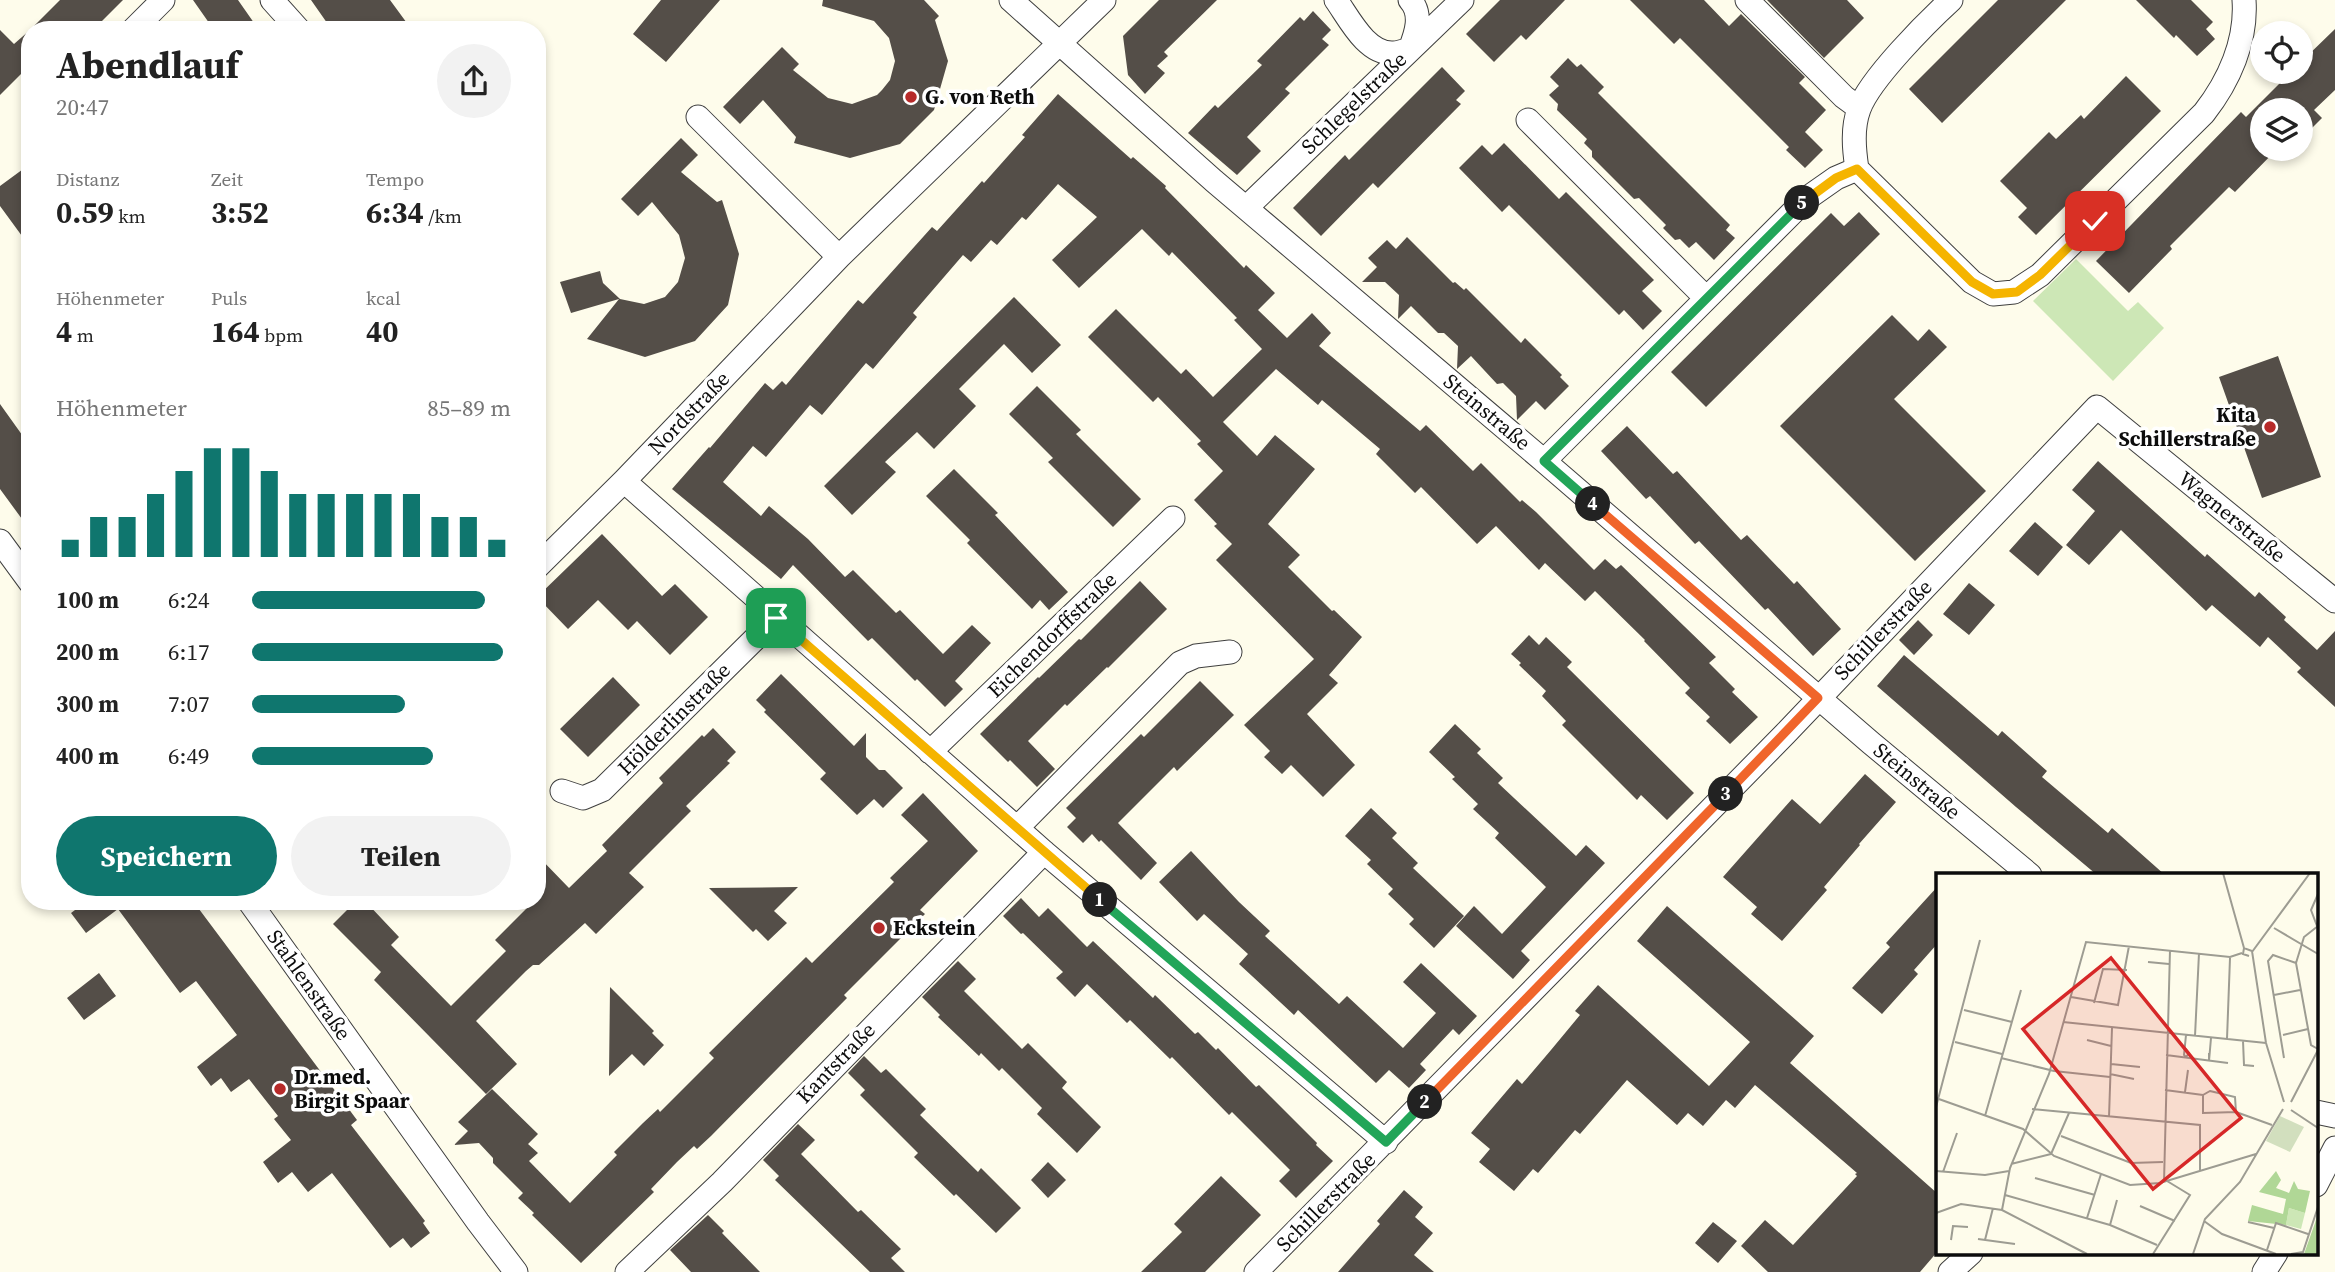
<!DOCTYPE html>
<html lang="de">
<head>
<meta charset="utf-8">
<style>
  :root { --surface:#fff; --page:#f2f2f2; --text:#222; --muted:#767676; --accent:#0f766e }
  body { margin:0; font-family:"Source Serif 4",serif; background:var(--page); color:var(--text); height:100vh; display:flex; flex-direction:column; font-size:26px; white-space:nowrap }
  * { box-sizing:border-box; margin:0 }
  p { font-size:23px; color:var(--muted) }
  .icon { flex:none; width:38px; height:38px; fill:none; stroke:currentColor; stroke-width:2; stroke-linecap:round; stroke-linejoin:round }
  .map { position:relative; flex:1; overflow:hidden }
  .drawer { position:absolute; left:21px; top:21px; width:525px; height:889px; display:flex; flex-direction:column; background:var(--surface); border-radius:28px; box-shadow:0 4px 10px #0003 }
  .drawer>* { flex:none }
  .tools { position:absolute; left:2250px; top:21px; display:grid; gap:14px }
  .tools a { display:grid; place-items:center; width:63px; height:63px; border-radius:50%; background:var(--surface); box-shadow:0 4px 10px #0003; font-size:35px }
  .pin { position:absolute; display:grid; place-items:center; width:60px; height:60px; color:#fff; margin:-30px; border-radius:14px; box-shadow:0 4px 10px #0006 }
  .km { position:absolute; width:35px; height:35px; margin:-18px; border-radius:50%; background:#222; color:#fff; font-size:19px; line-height:35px; text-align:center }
  .round { display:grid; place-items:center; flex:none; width:74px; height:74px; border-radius:37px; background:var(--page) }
  .head { display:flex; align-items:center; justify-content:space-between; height:119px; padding:0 35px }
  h1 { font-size:38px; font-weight:700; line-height:52px }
  .metrics { display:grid; grid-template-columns:repeat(3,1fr); gap:10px; height:119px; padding:7px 35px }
  .metrics div { display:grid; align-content:center }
  .metrics b { font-size:30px; font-weight:700 }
  .metrics small { font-size:19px; font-weight:400 }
  .metrics p { font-size:19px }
  .chart { height:196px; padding:14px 35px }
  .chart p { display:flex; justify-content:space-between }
  .chart svg { width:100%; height:126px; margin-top:7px; stroke:var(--accent); stroke-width:6 }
  .action { display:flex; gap:14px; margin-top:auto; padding:14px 35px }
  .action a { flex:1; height:80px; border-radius:42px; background:var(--accent); color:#fff; font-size:28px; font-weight:700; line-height:80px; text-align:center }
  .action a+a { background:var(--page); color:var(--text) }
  ul { padding:0 35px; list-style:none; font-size:23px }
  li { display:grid; grid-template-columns:112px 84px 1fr; align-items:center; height:52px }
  li i { height:18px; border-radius:9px; background:var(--accent) }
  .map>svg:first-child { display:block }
  .green { fill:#cde7b6 }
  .building { fill:#544e48 }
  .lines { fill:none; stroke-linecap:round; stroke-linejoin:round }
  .street-casing { stroke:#3f3f3f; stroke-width:25 }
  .street { stroke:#fff; stroke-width:23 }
  .split-1-casing { stroke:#fff; stroke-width:14 }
  .split-2-casing { stroke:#fff; stroke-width:14 }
  .split-3-casing { stroke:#fff; stroke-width:14 }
  .split-4-casing { stroke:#fff; stroke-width:14 }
  .split-5-casing { stroke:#fff; stroke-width:14 }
  .split-6-casing { stroke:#fff; stroke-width:14 }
  .split-1 { stroke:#f5b400; stroke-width:9 }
  .split-2 { stroke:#22a559; stroke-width:9 }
  .split-3 { stroke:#f0652b; stroke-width:9 }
  .split-4 { stroke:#f0652b; stroke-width:9 }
  .split-5 { stroke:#22a559; stroke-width:9 }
  .split-6 { stroke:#f5b400; stroke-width:9 }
  .poi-dot { fill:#b72a29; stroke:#fff; stroke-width:2.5 }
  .labels { text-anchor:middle; stroke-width:7; stroke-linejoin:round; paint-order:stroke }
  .poi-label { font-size:21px; font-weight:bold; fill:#0c0c0c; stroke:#fff; text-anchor:start }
  .street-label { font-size:21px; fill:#0c0c0c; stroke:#fff }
  .inset-road { fill:none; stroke:#9d9c92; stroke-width:2 }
  .view { fill:#d62828; fill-opacity:0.15; stroke:#d62828; stroke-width:3.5 }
  .inset-edge { fill:none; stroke:#0c0c0c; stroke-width:3.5 }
</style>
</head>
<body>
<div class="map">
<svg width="2335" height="1272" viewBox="0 0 2335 1272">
  <rect width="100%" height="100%" fill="#fefceb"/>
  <path class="green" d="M2076 259 2128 311 2138 302 2164 328 2113 381 2033 301Z"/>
  <path class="building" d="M60 0H123L93 30H30Z
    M193 0H238L259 30H214Z
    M311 0H390L412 30H332Z
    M661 0H720L666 62 633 34Z
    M823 0H924L939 16 935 20 948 61 934 110 900 144 850 158 794 143 796 137 763 100 740 124 723 107 782 47 799 64 793 70 828 98 852 104 877 95 882 90 890 80 895 61 889 38 874 21 822 6Z
    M1159 0H1217L1164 52 1168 56 1157 66 1165 73 1145 94 1128 75 1123 36Z
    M1500 0H1565L1526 40 1521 35 1494 62 1466 34Z
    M1630 0H1704L1729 26 1741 14 1805 77 1799 83 1826 110 1805 132 1823 150 1805 168 1786 150 1789 147 1680 38 1674 44Z
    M1767 0H1847L1864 18 1824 58Z
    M1998 0H2066L1942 123 1909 89Z
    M2136 0H2191L2213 22 2206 29 2215 39 2197 56 2176 35 2174 38Z
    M1313 11 1331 30 1322 39 1329 45 1285 89 1290 93 1247 137 1261 151 1237 175 1188 133 1215 105 1218 108 1262 65 1257 61 1300 17 1304 21Z
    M2335 29V90L2314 110 2322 118 2306 134 2301 129V110H2263V149H2277L2235 192 2229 187 2170 246 2172 249 2129 293 2096 261 2241 112 2246 117 2291 72H2301V62Z
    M0 30 14 44 30 30V65L0 95Z
    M1568 58 1577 67 1581 64 1604 87 1598 93 1730 225 1726 230 1735 238 1714 260 1696 242 1689 248 1680 239 1675 240 1663 228 1666 225 1639 198 1634 199 1592 157V151L1584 143 1587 139 1557 110 1558 104 1549 95 1559 86 1550 77Z
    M1442 67 1465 91 1456 100 1461 104 1378 188 1373 183 1321 236 1293 208 1345 155 1349 160Z
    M2126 76 2161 111 2036 235 2018 217 2027 208 2000 181 2049 132 2056 139 2081 115 2084 119Z
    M1058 94 1131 159 1133 157 1166 186 1165 188 1244 268 1246 265 1275 293 1258 310 1287 338 1312 313 1331 333 1319 346 1420 431 1426 425 1473 471 1481 463 1520 502 1522 500 1536 512 1594 570 1605 559 1616 569 1621 565 1716 657 1709 663 1735 689 1732 692 1758 717 1730 744 1706 721 1710 717 1685 693 1690 688 1644 641 1645 640 1595 591 1585 601 1545 563 1539 570 1496 526 1477 544 1421 487 1415 493 1376 454 1380 449 1322 400 1318 405 1276 369 1223 422 1257 456 1275 435 1315 469 1268 524 1300 555 1288 567 1332 611 1334 610 1362 637 1329 675 1338 683 1307 714 1355 765 1323 797 1291 765 1282 774 1264 757 1270 751 1244 725 1314 659 1216 560 1232 544 1214 526 1217 524 1194 500 1223 471 1197 444 1201 441 1158 397 1153 402 1088 337 1116 309 1181 374 1186 369 1213 397 1262 349 1234 320 1237 318 1172 252 1169 256 1142 229 1079 288 1052 260 1097 217 1058 184 1026 220 1022 217 997 245 991 240 971 262 963 255 913 313 917 317 873 369 866 363 822 415 810 405 766 457 753 446 723 482 761 516 769 506 808 539 845 577 853 570 896 613 900 610 943 654 972 625 991 643 955 681 963 689 945 707 917 679 915 681 872 638 868 641 793 565 781 579 672 489 709 447 710 448 765 383 773 390 782 381 786 385 858 300 863 304 932 227 937 231 982 181 984 183 1025 137 1022 135Z
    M681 138 698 155 681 172 717 202 722 200 739 254 728 305 695 341 645 357 587 339 619 299 571 313 560 282 600 271 603 283 620 299 644 304 665 297 678 282 685 258 679 235 652 202 638 216 621 199Z
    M1504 143 1559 199 1566 192 1654 280 1642 291 1662 311 1643 330 1624 310 1619 315 1509 205 1502 212 1459 168 1482 145 1492 155Z
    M30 164V247L0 206V186Z
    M1859 212 1880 234 1706 407 1671 372 1831 213 1844 226Z
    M1407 237 1453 283 1455 282 1464 290 1466 288 1521 343 1525 338 1562 375 1560 377 1569 386 1545 410 1536 401 1517 420 1516 396 1503 383 1497 384 1471 356 1457 369 1458 346 1444 333H1438L1411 306 1398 319 1399 295 1385 282H1362L1377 267 1368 258 1387 240 1396 249Z
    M1014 297 1061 345 1032 373 1004 344 959 389 976 406 934 449 917 432 885 462 896 472 852 515 824 486Z
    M1892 315 1918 341 1929 329 1947 347 1894 399 1986 491 1915 561 1780 426Z
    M2278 356 2321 477 2262 498 2219 377Z
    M1037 386 1081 430 1076 434 1141 499 1113 527 1048 462 1053 458 1009 414Z
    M0 404 30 446V530L0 489Z
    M1627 426 1673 474 1677 471 1741 540 1747 535 1794 584 1797 581 1841 629 1813 656 1768 608 1765 610 1699 541 1695 544 1650 496 1646 499 1601 451Z
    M2098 461 2205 557 2207 554 2255 597 2259 592 2286 617 2284 620 2317 650 2335 631V707L2297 672 2301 668 2268 637 2260 647 2212 605 2206 611 2121 530 2089 565 2066 545 2095 511 2072 490Z
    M954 469 998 513 995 515 1068 592 1049 610 1040 600 1032 609 967 543 970 540 926 496Z
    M2035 522 2063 547 2038 576 2009 551Z
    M602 534 662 596 675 584 708 617 670 655 637 621 628 630 598 600 568 629 537 597Z
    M1140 581 1167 609 1108 668 1107 667 1067 706 1065 704 1028 741 1055 769 1037 787 1010 760 1008 762 980 734 1038 677 1039 678 1079 639 1081 640Z
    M1969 583 1995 605 1969 635 1943 614Z
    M1918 620 1933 635 1914 655 1899 640Z
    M1529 635 1539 645 1546 637 1572 662 1567 667 1694 793 1667 820 1641 795 1637 800 1562 725 1566 721 1542 696 1546 691 1519 665 1521 663 1511 654Z
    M1904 655 1998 736 2002 731 2047 771 2042 777 2108 833 2112 828 2165 875H2097L2016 807 1877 686Z
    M781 674 854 746 866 733V757L879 770H885L903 788 883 808 874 799 857 815 820 779 826 773 764 712 766 710 756 700Z
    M613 677 640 705 588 757 560 729Z
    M1200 681 1234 715 1177 771 1174 767 1118 823 1157 863 1141 880 1101 840 1099 842 1092 834 1083 843 1067 827 1076 818 1066 808 1141 734 1144 737Z
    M1455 724 1481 749 1477 753 1503 778 1498 783 1576 856 1586 845 1605 863 1521 951 1530 960 1513 979 1456 926 1474 906 1502 934 1546 887 1495 838 1499 833 1473 809 1478 804 1452 779 1455 777 1429 752Z
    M713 728 736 752 727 761 730 763 686 806 691 811 629 873 644 887 596 934 585 923 539 965H533L526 971 476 1021 517 1064 486 1094 374 980 381 972 333 924 356 901H365L399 937 391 945 451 1006 506 951 495 940 534 901H537V855L569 888 607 851 602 845 663 783 659 778 702 735 704 737Z
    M1865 774 1896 802 1859 844 1860 845 1824 887 1827 890 1782 941 1751 914 1757 907 1723 877 1792 799 1820 824Z
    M923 793 978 851 920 910 925 914 844 995 847 998 711 1136 697 1149 694 1146 677 1162 651 1189 654 1192 581 1263 532 1215 534 1213 518 1198 523 1193 493 1163V1158L479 1143 454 1145 468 1131 458 1122 492 1089 538 1134 528 1144 538 1153 529 1161 570 1203 617 1155 614 1152 643 1123 658 1109 660 1112 714 1058 709 1053 806 957 812 963 894 882 890 878 928 841 901 815Z
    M1371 808 1397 833 1392 838 1418 863 1413 868 1464 916 1434 948 1409 924 1414 919 1388 894 1393 889 1367 864 1371 860 1345 836Z
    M1191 851 1239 902 1270 931 1265 936 1339 1004 1347 996 1403 1048 1436 1013 1403 982 1421 963 1477 1016 1459 1035 1453 1029 1420 1064 1426 1070 1409 1088 1389 1070 1376 1083 1298 1010 1294 1015 1239 964 1248 954 1204 914 1197 921 1159 882Z
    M1938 886V943L1914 970 1918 974 1882 1014 1852 988 1890 947 1886 943Z
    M798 887 774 911 787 923 768 941 756 929 753 932 709 888Z
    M1021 898 1039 917 1048 908 1087 947 1093 941 1153 998 1155 995 1195 1034 1198 1032 1216 1050 1218 1048 1256 1087 1259 1085 1317 1143 1316 1145 1333 1161 1296 1198 1279 1181 1290 1170 1232 1112 1229 1115 1172 1057 1170 1059 1130 1020 1127 1023 1087 984 1075 997 1056 978 1063 972 1023 933 1021 934 1003 916Z
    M87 901H193L357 1120 351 1125 425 1221 423 1223 430 1233 411 1248 403 1238 390 1248 332 1173 308 1192 292 1172 278 1183 263 1162 291 1140 274 1119 278 1116 249 1079 231 1092 221 1078 211 1086 197 1067 237 1035 196 981 180 993 118 909 86 933 71 913Z
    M1667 906 1814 1036 1790 1063 1938 1194V1251L1920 1272H1768L1741 1246 1765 1220 1793 1245 1857 1176 1855 1174 1857 1173 1755 1085 1735 1108 1726 1100 1703 1126 1688 1113 1677 1125 1627 1080 1580 1134 1575 1130 1538 1173 1533 1169 1514 1191 1479 1162 1490 1149 1471 1133 1517 1079 1522 1084 1551 1050 1580 1015 1575 1011 1598 985 1709 1086 1750 1042 1637 941Z
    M958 961 976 979 964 991 1022 1049 1028 1043 1067 1082 1062 1088 1101 1127 1077 1153 1037 1114 1042 1108 1002 1068 999 1071 981 1053 979 1056 938 1017 940 1015 922 997Z
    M99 973 116 996 84 1020 67 998Z
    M610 987 654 1031 652 1033 664 1045 644 1066 632 1054 609 1076Z
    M864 1056 881 1073 886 1069 926 1109 920 1115 978 1172 981 1168 1021 1208 996 1233 956 1194 954 1196 914 1157 918 1153 860 1095 865 1090 848 1073Z
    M798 1124 815 1140 801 1154 858 1212 861 1210 901 1249 891 1258 905 1272H870L775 1180 779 1176 763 1160Z
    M1048 1162 1066 1180 1048 1198 1031 1180Z
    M1221 1176 1261 1215 1205 1272H1141L1182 1232 1174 1224Z
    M1404 1190 1423 1207 1415 1217 1433 1233 1414 1255 1434 1272H1338L1380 1224 1377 1221Z
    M708 1215 724 1231 722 1233 760 1272H691L670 1250Z
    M1713 1222 1737 1241 1718 1263 1695 1243Z"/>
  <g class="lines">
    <defs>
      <path id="street" d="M272 0 299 30
        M1011 0 1214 181 1544 461 1871 743 2030 875
        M1336 0C1349 18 1366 54 1393 53 1398 53 1404 51 1410 49 1416 34 1423 14 1410 0
        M1747 0 1844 97 1859 108
        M1951 0C1927 22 1870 79 1859 109 1852 128 1854 149 1857 169L1972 282 1993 294 2014 292 2040 275 2204 113C2229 81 2247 41 2244 0
        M133 30 163 0
        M698 117 839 257
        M1528 120 1706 298
        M1247 207 1462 0
        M1544 461 1806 199 1836 178 1857 169
        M624 481 1044 852 1386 1142
        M0 541 30 582
        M537 567 624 481 839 257 1104 0
        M930 752 1173 518
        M562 791 583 798 602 790 776 618
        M1017 828 1180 663 1196 656 1230 652
        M249 901 478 1222 516 1272
        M2316 1112 2335 1116
        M2316 1185 2335 1148
        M627 1272 722 1182 1044 852
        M1256 1272 1785 734 2097 407 2335 601
        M1950 1272 1971 1253
        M2264 1272 2276 1253"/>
    </defs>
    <use href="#street" class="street-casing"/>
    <use href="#street" class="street"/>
  </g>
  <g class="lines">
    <defs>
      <path id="split-1" d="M776 618 1100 900"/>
      <path id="split-2" d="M1100 900 1386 1142 1425 1102"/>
      <path id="split-3" d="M1425 1102 1726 794"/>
      <path id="split-4" d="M1593 504 1818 698 1726 794"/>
      <path id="split-5" d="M1593 504 1544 461 1802 203"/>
      <path id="split-6" d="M1802 203 1836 178 1857 169 1972 282 1993 294 2017 292 2040 275 2095 221"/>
    </defs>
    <use href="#split-1" class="split-1-casing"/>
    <use href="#split-2" class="split-2-casing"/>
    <use href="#split-3" class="split-3-casing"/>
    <use href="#split-4" class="split-4-casing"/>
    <use href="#split-5" class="split-5-casing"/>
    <use href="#split-6" class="split-6-casing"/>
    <use href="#split-1" class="split-1"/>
    <use href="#split-2" class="split-2"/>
    <use href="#split-3" class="split-3"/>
    <use href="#split-4" class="split-4"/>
    <use href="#split-5" class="split-5"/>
    <use href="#split-6" class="split-6"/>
  </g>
  <g class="poi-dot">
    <circle cx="911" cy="97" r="7"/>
    <circle cx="2270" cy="427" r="7"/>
    <circle cx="879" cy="928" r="7"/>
    <circle cx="280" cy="1089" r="7"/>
  </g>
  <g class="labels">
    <g class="poi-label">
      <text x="925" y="104">G. von Reth</text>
      <text x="2256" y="422" text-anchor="end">Kita<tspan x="2256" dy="24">Schillerstraße</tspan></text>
      <text x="893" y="935">Eckstein</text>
      <text x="294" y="1084">Dr.med.<tspan x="294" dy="24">Birgit Spaar</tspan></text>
    </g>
    <g class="street-label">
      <text transform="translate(1354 103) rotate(-44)" y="7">Schlegelstraße</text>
      <text transform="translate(1487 412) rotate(40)" y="7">Steinstraße</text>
      <text transform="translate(689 413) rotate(-46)" y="7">Nordstraße</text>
      <text transform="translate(2232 517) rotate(39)" y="7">Wagnerstraße</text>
      <text transform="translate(1883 630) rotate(-46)" y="7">Schillerstraße</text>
      <text transform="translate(1052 635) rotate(-44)" y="7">Eichendorffstraße</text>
      <text transform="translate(674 719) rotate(-45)" y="7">Hölderlinstraße</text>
      <text transform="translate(1917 781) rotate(40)" y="7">Steinstraße</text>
      <text transform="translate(309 985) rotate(55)" y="7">Stahlenstraße</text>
      <text transform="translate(836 1063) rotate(-46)" y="7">Kantstraße</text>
      <text transform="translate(1326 1202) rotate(-45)" y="7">Schillerstraße</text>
    </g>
  </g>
  <g transform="translate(1936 873)">
    <rect width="382" height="382" fill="#fefceb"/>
    <path d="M353 335 369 340 365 356 350 352Z" fill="#cde7b6"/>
    <path d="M340 298 345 307 340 315 353 320 358 308 362 316 374 318 369 340 353 335 350 352 312 348 316 332 347 341 350 326 323 319ZM381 343V381H368L379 350Z" fill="#b0d796"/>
    <path d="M344 243 368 254 354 279 330 268Z" fill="#d2dfbe"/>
    <path class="inset-road" d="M287 0 308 75M381 53 375 37 382 21M382 53 368 64 360 90 375 172 382 176M338 55 382 81M316 79 374 0M313 83 307 81 308 75 316 78 330 170 348 229M212 89 233 91M338 122 364 117M135 124 182 132 193 73M158 130 167 96 191 97M28 137 76 149M127 149 330 170M347 162 372 156M259 163 263 80M291 166 294 85M151 167 175 173M307 168 308 192 318 193M19 169 66 181M249 175 253 180 250 184 248 182 250 162M273 180V188L275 165M230 182 292 190M65 185 118 198 174 204M348 185 332 88 337 82 360 90M175 191 204 194M174 201 198 206M229 217 267 222M274 218 299 224 300 239 267 240V222ZM249 219 252 197M0 225 87 256 118 283 194 312 224 310 320 281M355 229 382 177M0 234 44 67M96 236 264 252V297M355 237 382 255M300 239 336 252M49 243 85 117M173 244 176 155M125 263 195 290 227 289M115 281 133 240M75 291 115 281M0 298 49 302 73 298M7 299 21 260M99 305 159 322M228 309 234 77M69 322 174 352 221 372M204 333 239 348M66 337 74 295 113 201 150 69 294 84 306 80M0 340 25 331 66 337 151 381M151 345 165 301M268 348 286 361 340 381M312 349 338 355M174 352 181 327M42 366 79 371M15 367 17 353 32 354M49 367 57 335M331 377 340 350 372 361M217 381 254 322 231 308M257 381 269 346 304 309 347 236M355 381 367 379 382 334"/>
    <path class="view" d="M175 85 305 245 217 316 87 156Z"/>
    <rect width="382" height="382" class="inset-edge"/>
  </g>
</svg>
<div class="tools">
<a><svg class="icon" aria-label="locate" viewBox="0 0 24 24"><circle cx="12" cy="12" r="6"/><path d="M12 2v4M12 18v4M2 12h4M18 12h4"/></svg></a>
<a><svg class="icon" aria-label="layers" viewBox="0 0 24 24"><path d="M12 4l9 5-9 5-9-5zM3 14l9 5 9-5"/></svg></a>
</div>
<div class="pin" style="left:776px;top:618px;background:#1e9e55"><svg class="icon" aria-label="arrive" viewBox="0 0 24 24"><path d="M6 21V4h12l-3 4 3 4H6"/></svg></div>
<div class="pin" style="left:2095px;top:221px;background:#d93025"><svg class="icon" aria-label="check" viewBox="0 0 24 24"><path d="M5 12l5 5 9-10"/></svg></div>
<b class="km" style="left:1100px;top:900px">1</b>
<b class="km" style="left:1425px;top:1102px">2</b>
<b class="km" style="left:1726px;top:794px">3</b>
<b class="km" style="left:1593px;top:504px">4</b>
<b class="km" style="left:1802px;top:203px">5</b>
<section class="drawer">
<div class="head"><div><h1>Abendlauf</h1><p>20:47</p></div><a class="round"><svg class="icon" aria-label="share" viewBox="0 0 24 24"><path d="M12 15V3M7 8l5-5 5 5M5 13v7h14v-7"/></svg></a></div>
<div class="metrics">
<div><p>Distanz</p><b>0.59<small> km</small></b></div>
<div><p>Zeit</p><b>3:52</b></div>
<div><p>Tempo</p><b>6:34<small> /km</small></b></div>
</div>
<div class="metrics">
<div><p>Höhenmeter</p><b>4<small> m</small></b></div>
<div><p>Puls</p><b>164<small> bpm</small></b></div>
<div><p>kcal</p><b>40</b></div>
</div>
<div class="chart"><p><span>Höhenmeter</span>85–89 m</p>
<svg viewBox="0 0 160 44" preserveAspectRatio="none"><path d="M5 44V38M15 44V30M25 44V30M35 44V22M45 44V14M55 44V6M65 44V6M75 44V14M85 44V22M95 44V22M105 44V22M115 44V22M125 44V22M135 44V30M145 44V30M155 44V38"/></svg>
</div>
<ul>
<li><b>100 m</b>6:24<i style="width:90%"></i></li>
<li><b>200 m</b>6:17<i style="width:97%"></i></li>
<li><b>300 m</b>7:07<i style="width:59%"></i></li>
<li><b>400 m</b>6:49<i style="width:70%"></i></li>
</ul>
<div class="action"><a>Speichern</a><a>Teilen</a></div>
</section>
</div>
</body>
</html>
